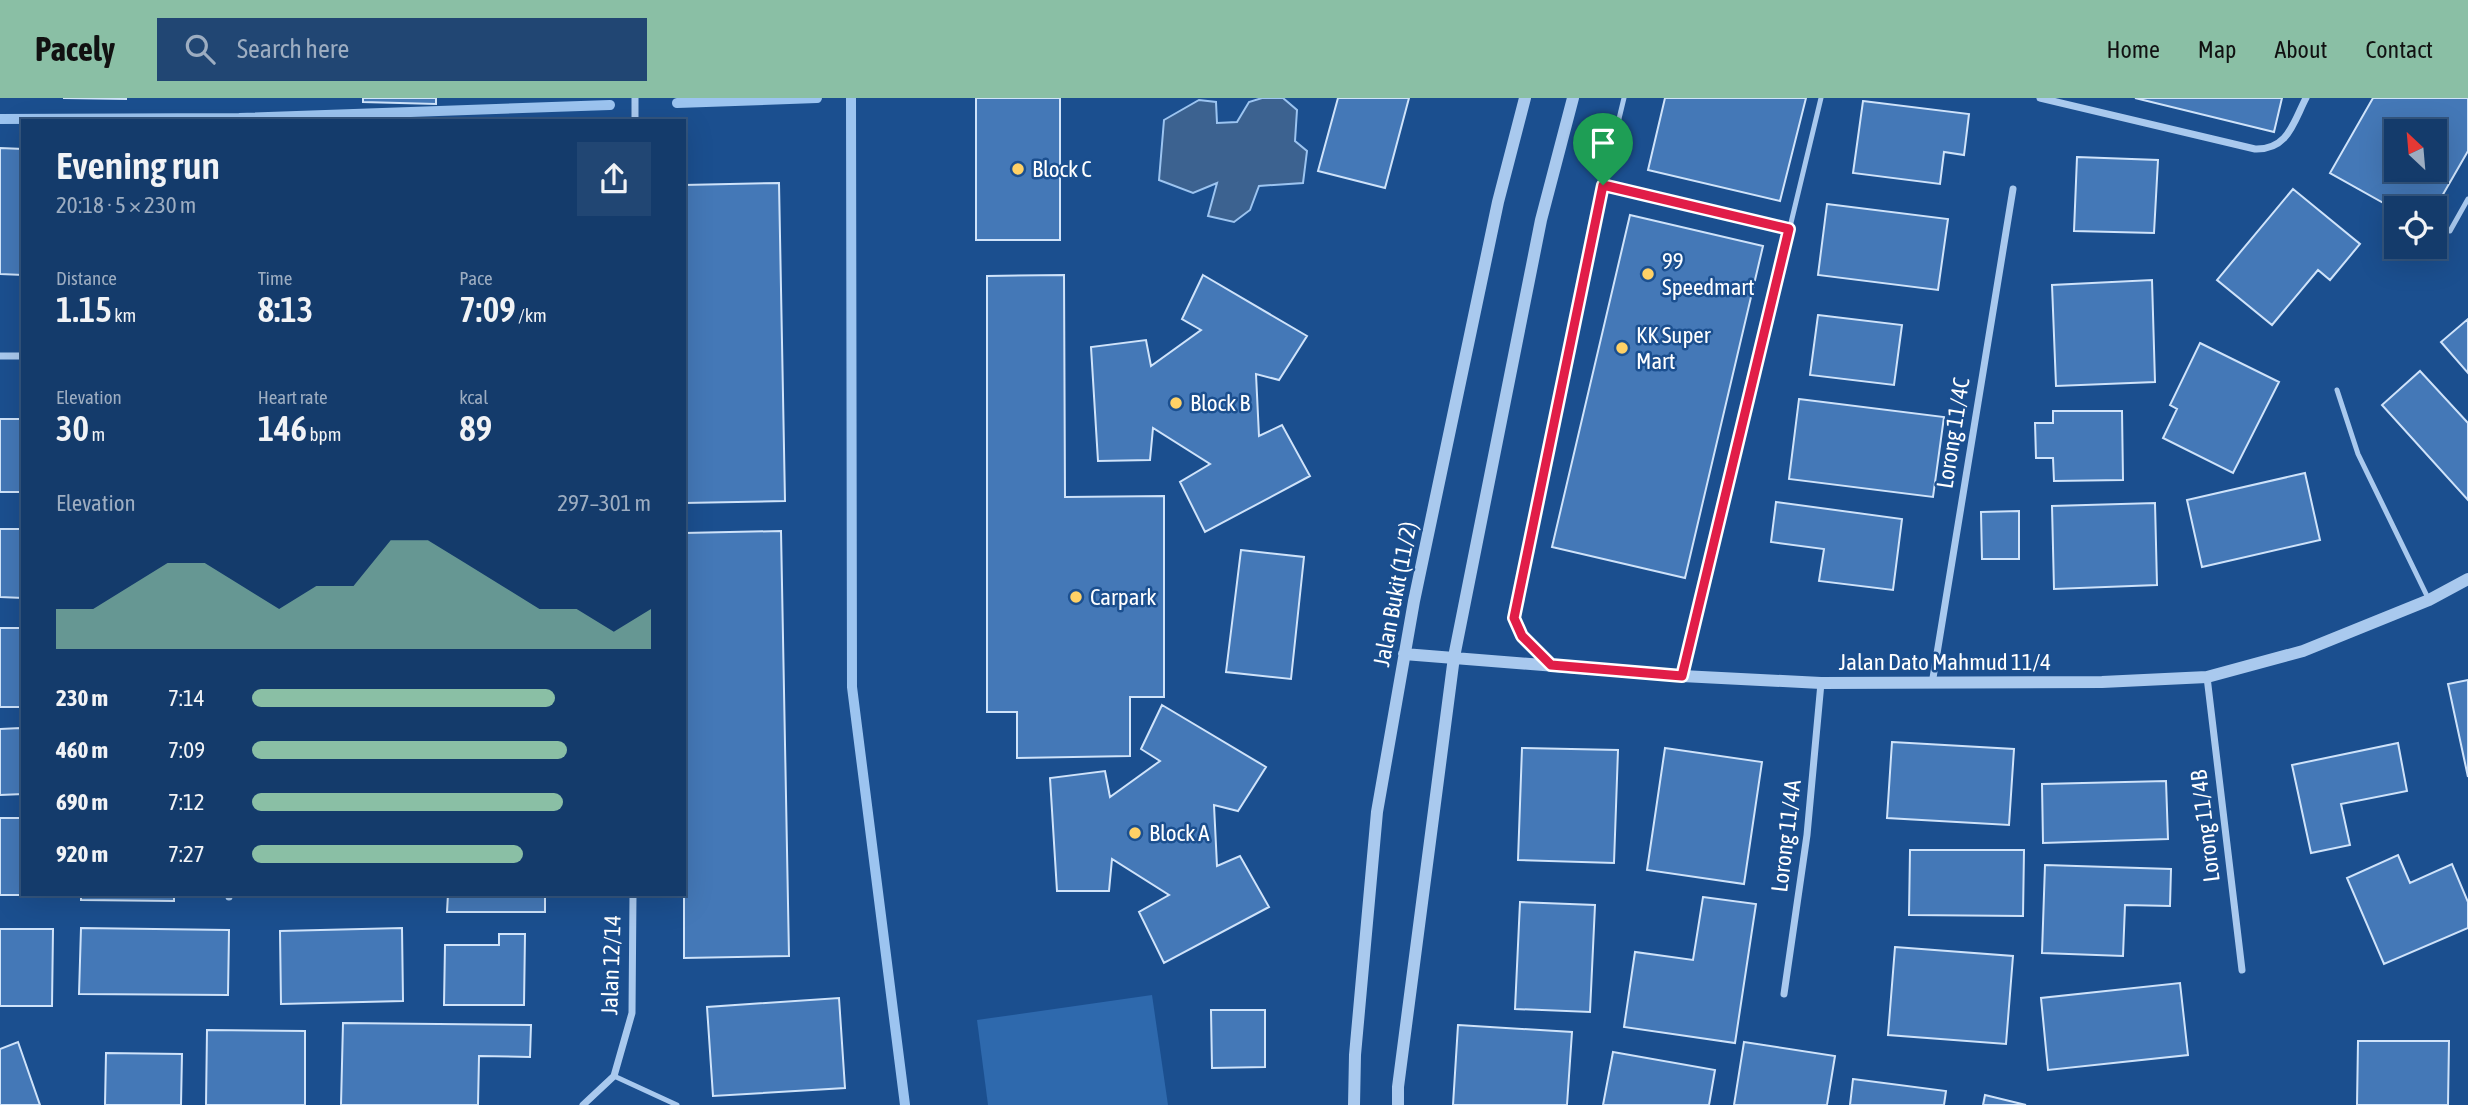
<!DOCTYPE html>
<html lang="en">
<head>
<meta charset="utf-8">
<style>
  :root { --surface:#143b6b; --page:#214673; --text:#f1f3f6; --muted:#9dadc1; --line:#33557e; --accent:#8abfa5 }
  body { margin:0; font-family:"Asap Condensed",sans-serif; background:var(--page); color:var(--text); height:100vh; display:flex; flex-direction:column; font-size:26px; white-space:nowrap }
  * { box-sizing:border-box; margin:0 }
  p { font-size:23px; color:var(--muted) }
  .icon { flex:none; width:38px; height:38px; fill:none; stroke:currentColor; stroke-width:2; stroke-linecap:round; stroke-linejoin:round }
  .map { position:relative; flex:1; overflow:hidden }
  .side { position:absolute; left:21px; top:21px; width:665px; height:777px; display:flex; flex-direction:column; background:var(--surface); border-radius:0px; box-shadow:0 7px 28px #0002,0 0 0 2px var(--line) }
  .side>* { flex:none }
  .needle { width:46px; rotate:334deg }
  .buttons { position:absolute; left:2384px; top:21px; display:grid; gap:14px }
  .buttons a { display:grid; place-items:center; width:63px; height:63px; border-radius:0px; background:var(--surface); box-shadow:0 7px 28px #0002,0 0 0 2px var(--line); font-size:35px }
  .pin { position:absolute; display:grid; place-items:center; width:60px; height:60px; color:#fff; margin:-72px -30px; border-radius:50% 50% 50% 0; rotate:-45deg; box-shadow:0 0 7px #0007 }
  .pin .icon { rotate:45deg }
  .round { display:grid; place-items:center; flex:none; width:74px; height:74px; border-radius:0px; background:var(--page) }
  .overview { display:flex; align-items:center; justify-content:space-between; height:119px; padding:0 35px }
  h1 { font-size:38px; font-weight:600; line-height:52px }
  .figures { display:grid; grid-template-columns:repeat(3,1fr); gap:10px; height:119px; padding:7px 35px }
  .figures div { display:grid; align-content:center }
  .figures b { font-size:35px; font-weight:600 }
  .figures small { font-size:19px; font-weight:400 }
  .figures p { font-size:19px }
  .chart { height:196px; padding:14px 35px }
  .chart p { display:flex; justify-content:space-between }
  .chart svg { width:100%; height:126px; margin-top:7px; fill:var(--accent); opacity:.7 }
  ul { padding:0 35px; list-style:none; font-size:23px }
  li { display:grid; grid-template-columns:112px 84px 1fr; align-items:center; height:52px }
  li i { height:18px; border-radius:9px; background:var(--accent) }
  header { display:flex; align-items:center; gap:42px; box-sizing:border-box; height:98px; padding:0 35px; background:var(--accent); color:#111 }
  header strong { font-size:33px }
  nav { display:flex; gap:38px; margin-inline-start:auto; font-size:24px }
  .search { width:490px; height:63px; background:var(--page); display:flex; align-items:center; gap:18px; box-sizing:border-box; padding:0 24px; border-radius:0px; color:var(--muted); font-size:26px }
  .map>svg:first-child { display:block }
  .green { fill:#2e69ad }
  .water { fill:#3c6290; stroke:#9cc4f0; stroke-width:2 }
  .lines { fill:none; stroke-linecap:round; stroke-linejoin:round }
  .stream { stroke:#9cc4f0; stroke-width:10 }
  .building { fill:#4478b7; stroke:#cfe3fa; stroke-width:2; fill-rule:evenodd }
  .service { stroke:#a9c9ee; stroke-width:5 }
  .minor { stroke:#a9c9ee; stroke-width:7 }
  .tertiary { stroke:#a9c9ee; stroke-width:12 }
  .route-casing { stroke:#fff; stroke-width:14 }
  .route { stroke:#e11d48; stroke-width:9 }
  .poi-dot { fill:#ffd166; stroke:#1b4f8f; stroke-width:2.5 }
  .labels { text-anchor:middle; stroke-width:5; stroke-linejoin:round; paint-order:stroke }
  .poi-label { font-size:23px; fill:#fff; stroke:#1b4f8f; text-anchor:start }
  .street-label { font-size:23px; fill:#fff; stroke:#1b4f8f }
</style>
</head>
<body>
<header>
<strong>Pacely</strong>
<div class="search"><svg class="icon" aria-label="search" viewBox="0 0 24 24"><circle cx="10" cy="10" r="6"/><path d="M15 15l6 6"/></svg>Search here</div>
<nav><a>Home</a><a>Map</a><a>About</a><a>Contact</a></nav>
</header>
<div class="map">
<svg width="2468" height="1007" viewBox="0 0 2468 1007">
  <rect width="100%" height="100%" fill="#1b4f8f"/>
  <path class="green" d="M1152 897 1168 1007H988L977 922Z"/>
  <path class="water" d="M1262 0H1283L1297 12 1295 43 1307 53 1303 85 1259 88 1250 112 1234 124 1208 118 1217 85 1193 95 1159 82 1164 22 1199 2 1216 4 1217 25 1237 24 1249 4Z"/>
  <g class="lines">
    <path class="stream" d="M851 0 852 589 905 1007
      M677 5 817 0
      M0 21 239 20 610 7"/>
  </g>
  <path class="building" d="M63 0H126V1Z
    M363 0H436V6L363 4Z
    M976 0H1060V142H976Z
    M1338 0H1409L1385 90 1318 73Z
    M1665 0H1806L1780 103 1648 72Z
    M2135 0H2282L2274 34Z
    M2373 0H2468V53L2434 112V110L2396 112 2330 75ZM2396 33H2434V72H2396Z
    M1863 3 1969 16 1964 57 1944 54 1940 86 1853 75Z
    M0 50 23 51V177L0 176Z
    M2077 59 2158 62 2154 135 2074 133Z
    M779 85 785 403 684 405V87Z
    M2293 91 2360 146 2330 182 2318 172 2272 227 2217 182Z
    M1827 106 1948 121 1938 192 1818 177Z
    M1630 117 1763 148 1685 480 1552 449Z
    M1064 177 1065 399 1164 398V599H1130V658L1017 660V614H987V178Z
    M1203 177 1307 238 1279 282 1256 276 1259 338 1282 327 1310 378 1205 434 1180 384 1210 366 1153 330 1150 362 1098 363 1091 249 1146 242 1151 268 1201 232 1182 221Z
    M2152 182 2155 284 2056 288 2052 187Z
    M1818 217 1902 227 1894 287 1810 277Z
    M2468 221V275L2441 244Z
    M2200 245 2279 284 2233 375 2163 340 2177 311 2170 307Z
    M2420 273 2468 325V402L2382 307Z
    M1799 301 1944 319 1933 399 1789 381Z
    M2053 313H2122L2123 382 2054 383 2053 360H2036L2035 325H2053Z
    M0 321H23V394H0Z
    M2305 375 2320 442 2202 469 2187 402Z
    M1776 404 1902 421 1893 492 1819 483 1824 451 1771 444Z
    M2155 405 2157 487 2054 491 2052 408Z
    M2019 413V461H1982L1981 414Z
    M0 431H23V500L0 499Z
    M781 433 789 858 684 860V435Z
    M1241 452 1304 459 1291 581 1226 574Z
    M0 530H23V609H0Z
    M2468 582V679L2448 586Z
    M1162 607 1266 669 1238 713 1214 707 1217 768 1240 758 1269 809 1164 865 1139 814 1169 797 1112 761 1109 793H1057L1050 680 1105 673 1110 699 1160 663 1141 651Z
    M20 630 23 696 0 697V631Z
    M1892 644 2014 651 2009 727 1887 720Z
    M2398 645 2407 693 2341 706 2350 747 2311 755 2292 667Z
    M1522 650 1618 652 1614 765 1518 762Z
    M1665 650 1762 664 1744 786 1647 772Z
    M2166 683 2168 741 2043 745 2042 686Z
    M0 720H23V796L43 797H0Z
    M1910 752H2024L2023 818 1909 817Z
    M2398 757 2410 785 2452 766 2468 804V830L2384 866 2347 780Z
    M2045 767 2171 771 2170 808 2125 807 2123 858 2042 855Z
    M81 796H174V803L81 802Z
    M448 796H545V814H447Z
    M1703 799 1756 806 1735 945 1624 929 1635 854 1693 862Z
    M1520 804 1595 807 1590 914 1515 911Z
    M81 830 229 832 228 897 79 896Z
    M402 830 403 903 281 906 280 833Z
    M0 831H53L52 908H0Z
    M499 836H525L524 907H444L445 847H499Z
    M1895 849 2013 858 2006 946 1888 937Z
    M2180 885 2188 957 2048 972 2041 900Z
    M839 900 845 990 713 998 707 909Z
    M1211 912H1265V969L1212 970Z
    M343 925 531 927 530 959 479 958 478 1007H341Z
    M1458 927 1572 934 1567 1007H1453Z
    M207 932 305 933V1007H206Z
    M2358 943H2449L2448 1007H2357Z
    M18 944 40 1007H0V951Z
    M1744 944 1835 958 1827 1007H1734Z
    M1613 954 1715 972 1709 1007H1603Z
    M106 955 182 956 181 1007H105Z
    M1853 981 1946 993 1944 1007H1850Z
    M1985 997 2026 1007H1983Z"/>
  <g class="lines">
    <path class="service" d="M1603 87 1789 131
      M2450 133 2468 101
      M2337 292 2358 356 2429 502
      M1548 564 1522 538 1514 520 1603 87 1624 0
      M1682 578 1821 0
      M614 978 677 1007"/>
    <path class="minor" d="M635 0V23
      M2040 0 2255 51C2288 52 2293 25 2306 0
      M0 258H23
      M2207 579 2242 872
      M1932 586 2013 91
      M229 799V796
      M1784 896 1807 737 1821 585
      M583 1007 614 978 632 915 633 796"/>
    <path class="tertiary" d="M1404 556 1682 578 1821 585 2102 584 2207 579 2303 553 2429 502 2468 481
      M1354 1007 1355 957 1377 714 1414 503 1498 104 1525 0
      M1398 1007V989L1454 559 1541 122 1573 0"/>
  </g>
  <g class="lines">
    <defs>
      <path id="route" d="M1603 87 1789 131 1682 578 1551 567 1522 538 1514 520Z"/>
    </defs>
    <use href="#route" class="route-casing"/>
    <use href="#route" class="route"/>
  </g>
  <g class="poi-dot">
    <circle cx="1018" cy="71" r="7"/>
    <circle cx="1648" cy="176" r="7"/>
    <circle cx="1622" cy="250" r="7"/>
    <circle cx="1176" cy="305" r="7"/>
    <circle cx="1076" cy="499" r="7"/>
    <circle cx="1135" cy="735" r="7"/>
  </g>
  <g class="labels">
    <g class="poi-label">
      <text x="1032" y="79">Block C</text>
      <text x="1662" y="171">99<tspan x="1662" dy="26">Speedmart</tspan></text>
      <text x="1636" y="245">KK Super<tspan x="1636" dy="26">Mart</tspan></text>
      <text x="1190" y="313">Block B</text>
      <text x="1090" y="507">Carpark</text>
      <text x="1149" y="743">Block A</text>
    </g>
    <g class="street-label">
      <text transform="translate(1953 335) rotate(-81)" y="8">Lorong 11/4C</text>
      <text transform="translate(1395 496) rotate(-79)" y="8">Jalan Bukit (11/2)</text>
      <text x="1945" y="572">Jalan Dato Mahmud 11/4</text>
      <text transform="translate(2205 728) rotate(-97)" y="8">Lorong 11/4B</text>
      <text transform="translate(1786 738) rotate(-83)" y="8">Lorong 11/4A</text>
      <text transform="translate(611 867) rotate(-88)" y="8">Jalan 12/14</text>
    </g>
  </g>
</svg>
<div class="buttons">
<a><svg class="needle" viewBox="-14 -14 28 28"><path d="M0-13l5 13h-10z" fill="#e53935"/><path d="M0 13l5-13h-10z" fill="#9dadc1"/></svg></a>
<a><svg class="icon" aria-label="locate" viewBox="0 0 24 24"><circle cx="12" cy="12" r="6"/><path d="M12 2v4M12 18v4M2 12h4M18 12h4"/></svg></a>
</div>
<div class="pin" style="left:1603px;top:87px;background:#1e9e55"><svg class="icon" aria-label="arrive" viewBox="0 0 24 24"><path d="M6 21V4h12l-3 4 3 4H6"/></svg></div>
<section class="side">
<div class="overview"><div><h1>Evening run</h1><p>20:18 · 5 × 230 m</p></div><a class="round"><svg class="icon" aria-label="share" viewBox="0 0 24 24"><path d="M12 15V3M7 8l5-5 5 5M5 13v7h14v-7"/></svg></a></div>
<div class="figures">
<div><p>Distance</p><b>1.15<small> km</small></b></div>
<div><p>Time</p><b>8:13</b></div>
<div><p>Pace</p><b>7:09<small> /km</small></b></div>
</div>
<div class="figures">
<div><p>Elevation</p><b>30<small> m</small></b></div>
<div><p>Heart rate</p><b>146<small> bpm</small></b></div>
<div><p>kcal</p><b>89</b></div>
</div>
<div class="chart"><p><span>Elevation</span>297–301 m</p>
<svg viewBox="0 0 160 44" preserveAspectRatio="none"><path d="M0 44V30L10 30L20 22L30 14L40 14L50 22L60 30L70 22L80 22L90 6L100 6L110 14L120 22L130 30L140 30L150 38L160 30V44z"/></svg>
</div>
<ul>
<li><b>230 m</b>7:14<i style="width:76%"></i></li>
<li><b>460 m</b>7:09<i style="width:79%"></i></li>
<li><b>690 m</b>7:12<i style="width:78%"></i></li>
<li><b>920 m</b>7:27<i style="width:68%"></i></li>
</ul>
</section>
</div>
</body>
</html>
